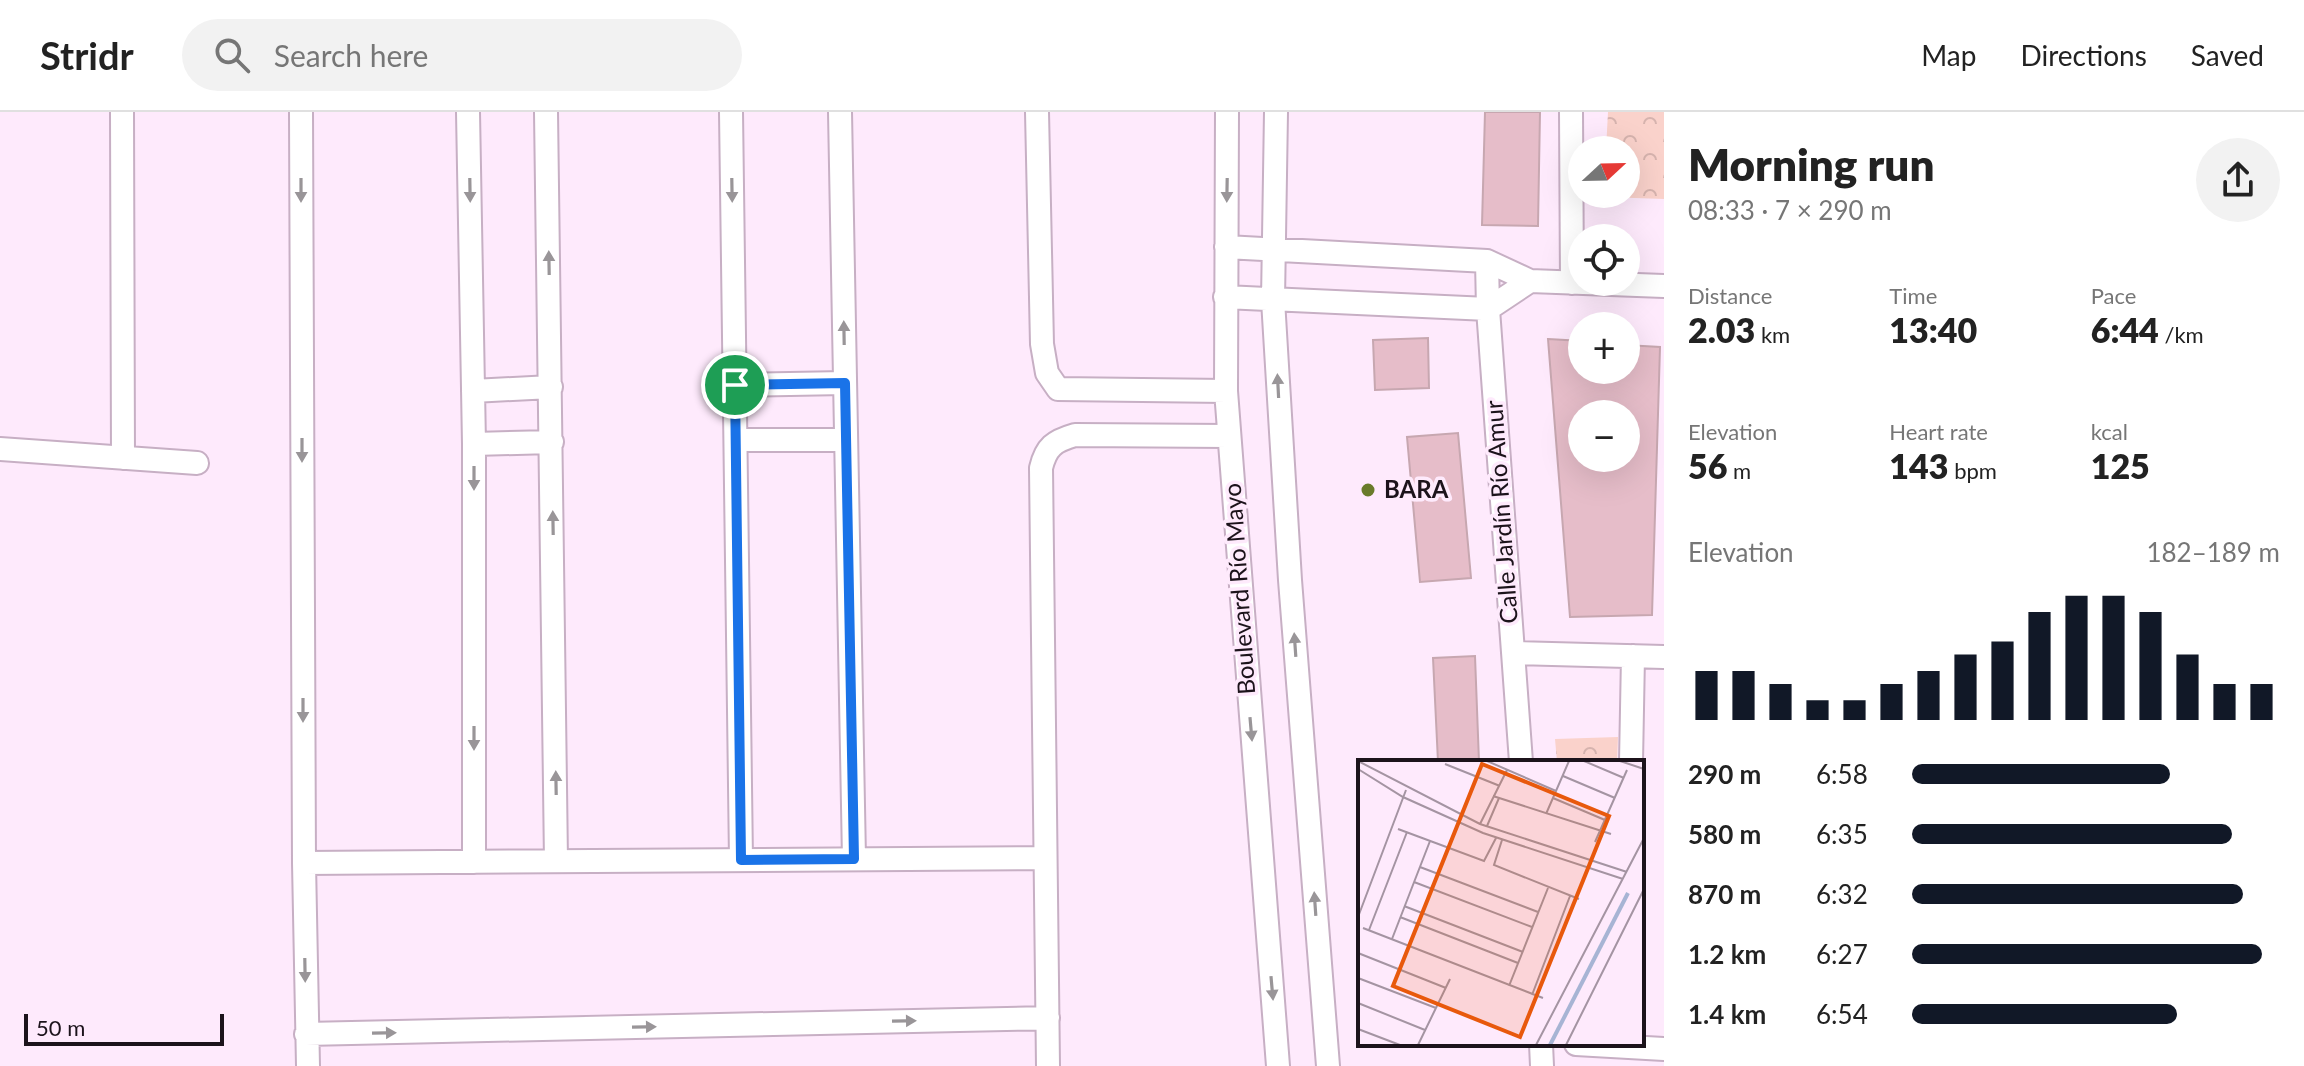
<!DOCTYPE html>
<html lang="en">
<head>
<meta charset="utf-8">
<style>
  :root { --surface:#fff; --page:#f2f2f2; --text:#222; --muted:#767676; --line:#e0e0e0; --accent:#111827 }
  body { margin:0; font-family:Lato,sans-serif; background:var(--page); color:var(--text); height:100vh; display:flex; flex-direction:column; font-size:30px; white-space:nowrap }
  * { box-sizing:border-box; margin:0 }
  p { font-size:26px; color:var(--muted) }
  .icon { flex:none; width:44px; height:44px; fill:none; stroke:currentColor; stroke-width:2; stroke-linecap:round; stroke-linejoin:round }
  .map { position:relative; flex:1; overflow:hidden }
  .sheet { display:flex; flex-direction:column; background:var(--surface); width:640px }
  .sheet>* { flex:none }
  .needle { width:52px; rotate:68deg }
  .tools { position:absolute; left:1568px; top:24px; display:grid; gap:16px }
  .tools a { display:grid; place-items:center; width:72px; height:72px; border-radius:50%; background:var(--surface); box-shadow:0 8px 32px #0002; font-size:40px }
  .scale { position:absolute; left:24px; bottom:20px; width:200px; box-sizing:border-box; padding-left:8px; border:4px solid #1c131b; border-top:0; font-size:22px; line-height:28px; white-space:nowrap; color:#1c131b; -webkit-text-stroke:6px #feeafc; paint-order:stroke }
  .pin { position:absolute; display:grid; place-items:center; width:68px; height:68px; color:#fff; margin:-34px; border:4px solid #fff; border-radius:50%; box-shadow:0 2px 8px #0007 }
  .round { display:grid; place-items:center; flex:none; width:84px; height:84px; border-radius:42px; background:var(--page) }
  .head { display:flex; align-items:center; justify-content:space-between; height:136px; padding:0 24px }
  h1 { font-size:44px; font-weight:800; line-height:60px }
  .figures { display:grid; grid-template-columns:repeat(3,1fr); gap:12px; height:136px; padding:8px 24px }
  .figures div { display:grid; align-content:center }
  .figures b { font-size:34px; font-weight:800 }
  .figures small { font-size:22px; font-weight:400 }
  .figures p { font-size:22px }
  .chart { height:224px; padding:16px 24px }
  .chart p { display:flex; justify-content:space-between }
  .chart svg { width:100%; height:144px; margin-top:8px; stroke:var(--accent); stroke-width:6 }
  ul { padding:0 24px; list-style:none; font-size:26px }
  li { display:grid; grid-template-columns:128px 96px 1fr; align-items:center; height:60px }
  li i { height:20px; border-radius:10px; background:var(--accent) }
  header { display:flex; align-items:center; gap:48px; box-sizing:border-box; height:112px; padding:0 40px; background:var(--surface); border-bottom:2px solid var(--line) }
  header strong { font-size:38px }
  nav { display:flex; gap:44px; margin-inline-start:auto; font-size:28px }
  .search { width:560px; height:72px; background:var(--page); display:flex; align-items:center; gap:20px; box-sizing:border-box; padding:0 28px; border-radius:44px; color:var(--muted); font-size:30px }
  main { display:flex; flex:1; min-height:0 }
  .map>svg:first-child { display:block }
  .park { fill:url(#park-crowns) }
  .building { fill:#e6bdc9; stroke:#c7a7b0; stroke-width:2; fill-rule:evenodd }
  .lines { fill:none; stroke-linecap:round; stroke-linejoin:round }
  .minor-casing { stroke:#c7afc4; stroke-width:26 }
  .minor { stroke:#fff; stroke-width:22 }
  .oneway { fill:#999598 }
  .route-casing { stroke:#fff; stroke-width:16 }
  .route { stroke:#1a73e8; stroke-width:10 }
  .poi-dot { fill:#697b2a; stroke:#feeafc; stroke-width:3 }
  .labels { text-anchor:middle; stroke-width:7; stroke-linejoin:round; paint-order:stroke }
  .poi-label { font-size:24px; font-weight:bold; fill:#1c131b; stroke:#feeafc; text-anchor:start }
  .street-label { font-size:24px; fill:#1c131b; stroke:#feeafc }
  .inset-river { fill:none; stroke:#a7b4d4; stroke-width:4 }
  .inset-road { fill:none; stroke:#a494a2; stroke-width:2 }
  .view { fill:#e8590c; fill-opacity:0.15; stroke:#e8590c; stroke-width:4 }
  .inset-edge { fill:none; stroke:#1c131b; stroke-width:4 }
</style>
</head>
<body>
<header>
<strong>Stridr</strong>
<div class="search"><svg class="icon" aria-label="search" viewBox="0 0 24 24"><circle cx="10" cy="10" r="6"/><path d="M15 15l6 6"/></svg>Search here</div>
<nav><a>Map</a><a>Directions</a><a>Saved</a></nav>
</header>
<main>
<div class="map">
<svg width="1664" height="954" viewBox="0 0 1664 954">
  <defs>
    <pattern id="park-crowns" width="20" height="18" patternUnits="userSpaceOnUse" patternTransform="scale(2)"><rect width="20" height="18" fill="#fad2cb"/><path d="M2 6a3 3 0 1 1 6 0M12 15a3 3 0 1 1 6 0" fill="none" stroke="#d6b3ae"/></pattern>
  </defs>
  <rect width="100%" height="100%" fill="#feeafc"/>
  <path class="park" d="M1608 0H1664V87L1605 85V82H1626V38H1606Z
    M1618 625 1617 650H1557L1555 627Z"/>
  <path class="building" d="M1485 0H1540L1538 114 1482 113Z
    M1428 226 1429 276 1375 278 1373 228Z
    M1548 227 1582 229V258H1626V233L1660 235 1652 503 1570 505ZM1582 302H1626V346H1582Z
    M1458 321 1471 466 1420 470 1407 325Z
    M1475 544 1479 650H1438L1433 546Z"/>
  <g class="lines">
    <defs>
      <path id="minor" d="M122 0 123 346
        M301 0 304 751 308 954
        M468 0 474 332V750
        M546 0 556 749
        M731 0 741 748
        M840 0 854 747
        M1037 0 1042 232 1047 261 1058 277 1226 279
        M1227 0 1226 279 1278 954
        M1276 0 1273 188 1290 468 1328 954
        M1571 0 1572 171
        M1226 135 1487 149 1530 169 1664 174
        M1487 149 1488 197 1521 650
        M1225 185 1488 197 1530 169
        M735 273 845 271
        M473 279 551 275
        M736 328H846
        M474 332 552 330
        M0 337 197 351
        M1513 541 1664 545
        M1631 650 1633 544
        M304 751 1045 746
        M306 922 1048 906
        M1541 932 1542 954
        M1576 932 1664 937
        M1048 954 1041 356C1046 335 1054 329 1075 323L1229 324"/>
    </defs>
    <use href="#minor" class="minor-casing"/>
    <use href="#minor" class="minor"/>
  </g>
  <defs><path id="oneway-solid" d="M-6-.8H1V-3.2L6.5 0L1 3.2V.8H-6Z" transform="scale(2)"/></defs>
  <g class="oneway">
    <use href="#oneway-solid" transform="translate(301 78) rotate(90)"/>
    <use href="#oneway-solid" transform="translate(470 78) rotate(89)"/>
    <use href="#oneway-solid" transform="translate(732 78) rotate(89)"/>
    <use href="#oneway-solid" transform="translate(1227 78) rotate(91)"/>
    <use href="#oneway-solid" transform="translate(549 151) rotate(-91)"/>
    <use href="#oneway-solid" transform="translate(844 221) rotate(-91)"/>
    <use href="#oneway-solid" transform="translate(1278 274) rotate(-93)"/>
    <use href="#oneway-solid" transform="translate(302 338) rotate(90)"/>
    <use href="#oneway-solid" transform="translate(474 366) rotate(90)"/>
    <use href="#oneway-solid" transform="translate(553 411) rotate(-91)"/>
    <use href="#oneway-solid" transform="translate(1295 533) rotate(-94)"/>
    <use href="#oneway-solid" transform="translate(303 598) rotate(90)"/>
    <use href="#oneway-solid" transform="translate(1251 617) rotate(85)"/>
    <use href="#oneway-solid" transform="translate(474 626) rotate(90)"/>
    <use href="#oneway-solid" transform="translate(556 671) rotate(-91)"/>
    <use href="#oneway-solid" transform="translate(1315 792) rotate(-94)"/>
    <use href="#oneway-solid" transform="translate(305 858) rotate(89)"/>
    <use href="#oneway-solid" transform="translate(1272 876) rotate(85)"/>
    <use href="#oneway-solid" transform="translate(904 909) rotate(-1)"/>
    <use href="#oneway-solid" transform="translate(644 915) rotate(-1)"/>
    <use href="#oneway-solid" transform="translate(384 921) rotate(-1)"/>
  </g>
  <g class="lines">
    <defs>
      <path id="route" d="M845 271 854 747 741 748 735 273Z"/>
    </defs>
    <use href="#route" class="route-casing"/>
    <use href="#route" class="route"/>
  </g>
  <circle class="poi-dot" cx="1368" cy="378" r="8"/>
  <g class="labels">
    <g class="poi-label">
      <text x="1384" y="386">BARA</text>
    </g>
    <g class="street-label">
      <text transform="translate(1502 400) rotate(-94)" y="8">Calle Jardín Río Amur</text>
      <text transform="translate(1240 477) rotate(-94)" y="8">Boulevard Río Mayo</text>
    </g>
  </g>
  <g transform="translate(1358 648)">
    <rect width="286" height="286" fill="#feeafc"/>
    <path class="inset-river" d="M192 285 270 133"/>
    <path class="inset-road" d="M0 1 122 64 269 112M129 1 198 31M226 1 266 18M262 1 286 9M87 4 142 26M0 9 45 37 125 73 265 119M205 16 257 38M135 36 253 74M195 38 247 60M188 54 211 1M122 64 149 10M129 66 141 38M40 69 126 101 138 78M144 80 136 105 221 139M237 82 269 10M62 107 180 152M56 122 174 167M46 146 165 192M0 157 48 30M42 157 160 203M5 168 185 238M11 170 49 72M34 179 72 81M0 193 88 228M0 218 78 248M151 226 190 128M174 235 212 136M0 243 67 270M0 269 42 285M60 285 92 219M178 285 286 78M208 285 286 129"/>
    <path class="view" d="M124 4 251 56 162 277 35 226Z"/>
    <rect width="286" height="286" class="inset-edge"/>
  </g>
</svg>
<div class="tools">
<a><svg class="needle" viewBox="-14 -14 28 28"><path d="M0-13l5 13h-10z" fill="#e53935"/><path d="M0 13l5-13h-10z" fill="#767676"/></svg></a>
<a><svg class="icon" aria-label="locate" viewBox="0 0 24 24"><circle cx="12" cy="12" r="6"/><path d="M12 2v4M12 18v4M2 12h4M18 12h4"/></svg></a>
<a>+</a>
<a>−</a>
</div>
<div class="scale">50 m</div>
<div class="pin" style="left:735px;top:273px;background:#1e9e55"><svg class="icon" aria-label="arrive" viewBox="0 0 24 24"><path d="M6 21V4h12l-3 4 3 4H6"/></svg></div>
</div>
<section class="sheet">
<div class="head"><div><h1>Morning run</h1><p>08:33 · 7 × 290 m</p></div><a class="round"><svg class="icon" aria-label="share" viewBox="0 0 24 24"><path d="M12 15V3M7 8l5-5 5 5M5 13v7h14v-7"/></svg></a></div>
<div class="figures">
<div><p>Distance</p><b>2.03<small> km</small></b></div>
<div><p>Time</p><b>13:40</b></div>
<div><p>Pace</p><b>6:44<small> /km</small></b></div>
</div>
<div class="figures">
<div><p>Elevation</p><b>56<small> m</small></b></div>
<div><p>Heart rate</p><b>143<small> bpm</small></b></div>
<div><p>kcal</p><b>125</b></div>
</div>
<div class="chart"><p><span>Elevation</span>182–189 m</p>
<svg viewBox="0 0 160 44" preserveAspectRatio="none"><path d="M5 44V29M15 44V29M25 44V33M35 44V38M45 44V38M55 44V33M65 44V29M75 44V24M85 44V20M95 44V11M105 44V6M115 44V6M125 44V11M135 44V24M145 44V33M155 44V33"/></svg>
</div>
<ul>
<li><b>290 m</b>6:58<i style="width:70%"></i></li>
<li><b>580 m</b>6:35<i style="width:87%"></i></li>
<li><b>870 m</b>6:32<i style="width:90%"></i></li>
<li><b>1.2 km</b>6:27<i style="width:95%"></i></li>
<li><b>1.4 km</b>6:54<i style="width:72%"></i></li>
</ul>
</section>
</main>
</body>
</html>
